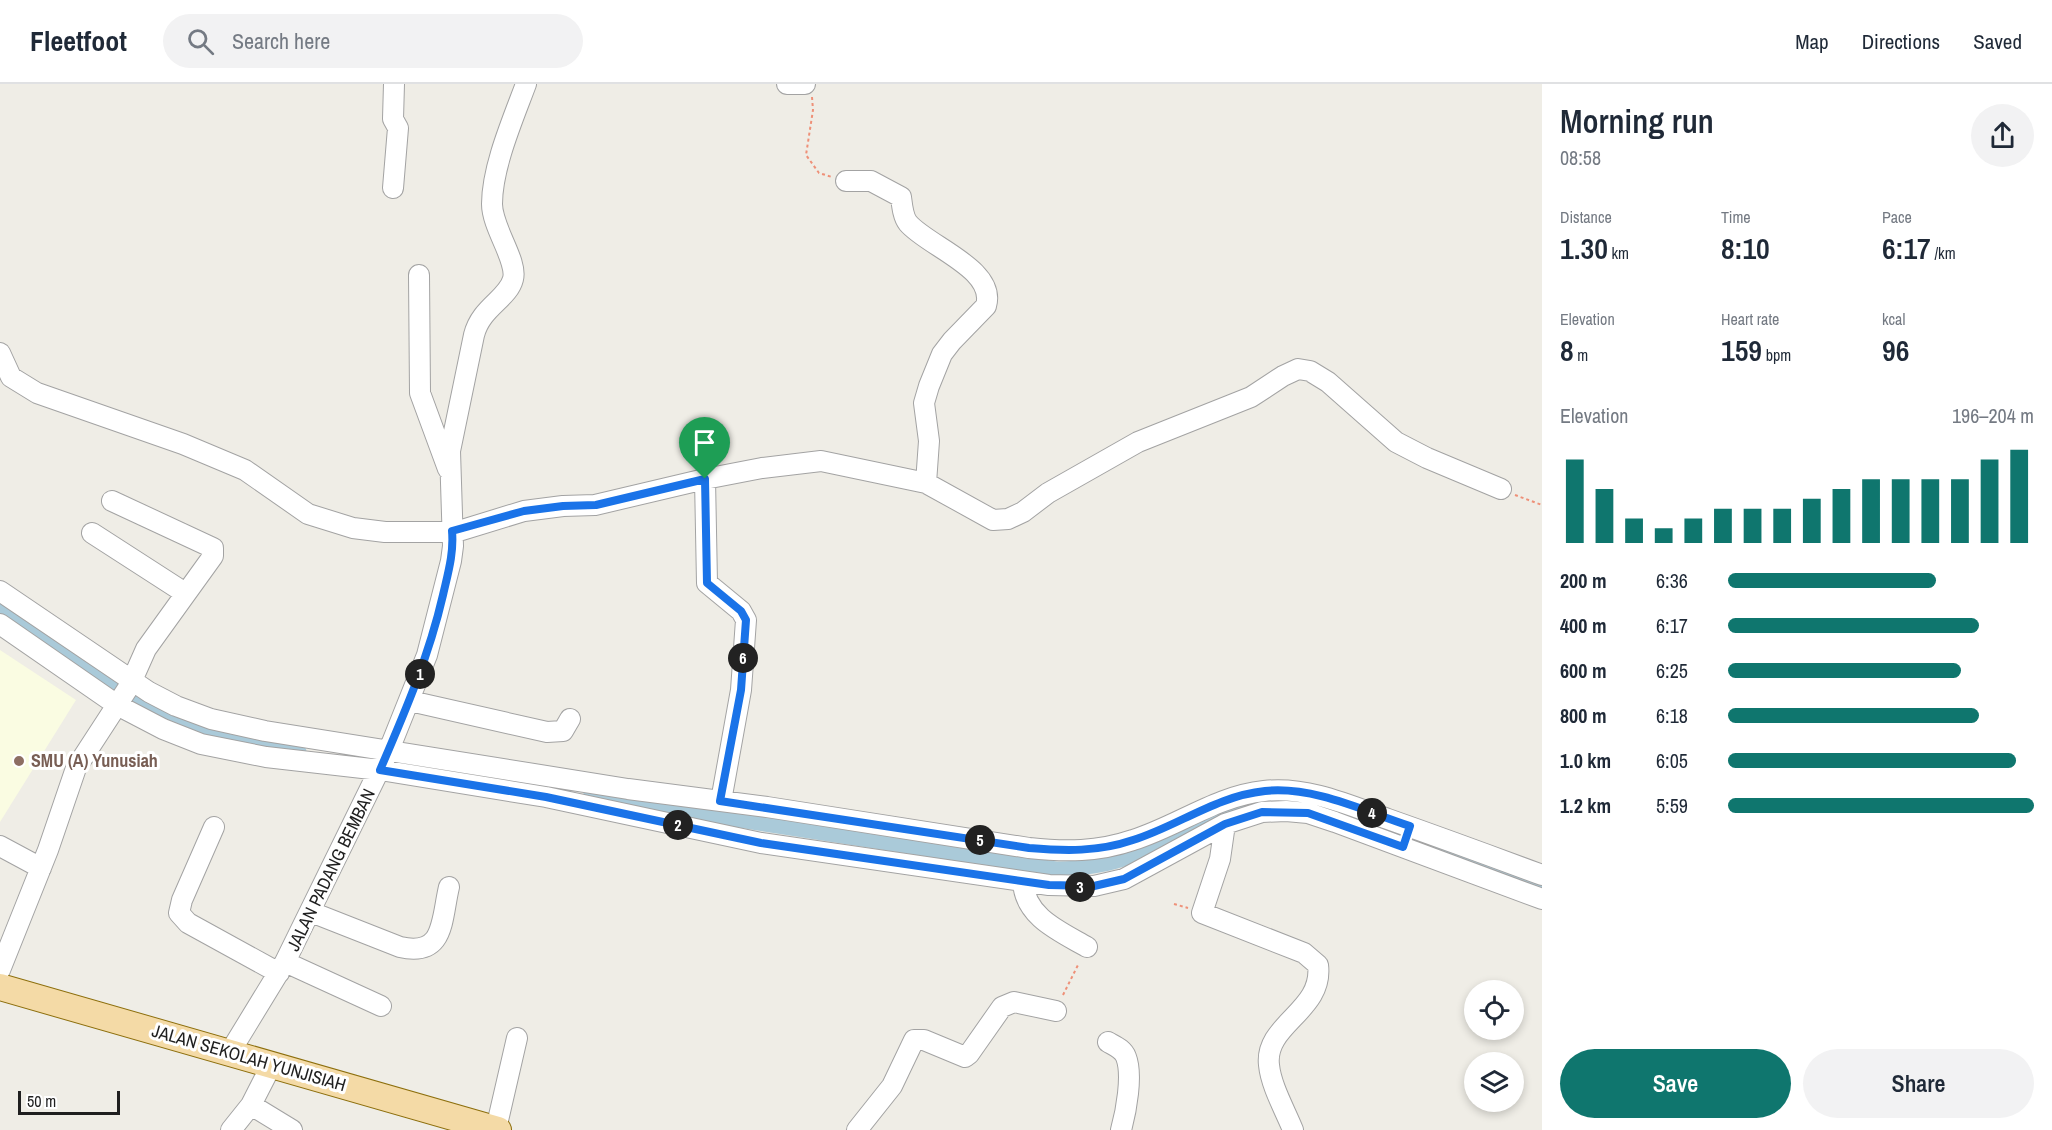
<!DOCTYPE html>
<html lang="en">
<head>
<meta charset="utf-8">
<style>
  :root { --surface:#fff; --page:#f2f2f3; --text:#1f2937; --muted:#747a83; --line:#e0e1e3; --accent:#0f766e }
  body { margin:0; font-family:"Archivo Narrow",sans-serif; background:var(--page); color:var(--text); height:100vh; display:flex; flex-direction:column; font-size:22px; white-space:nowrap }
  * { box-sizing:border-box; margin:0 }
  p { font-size:20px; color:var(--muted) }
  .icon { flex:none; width:33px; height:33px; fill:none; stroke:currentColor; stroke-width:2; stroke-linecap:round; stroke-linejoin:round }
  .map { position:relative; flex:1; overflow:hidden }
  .side { display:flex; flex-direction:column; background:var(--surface); width:510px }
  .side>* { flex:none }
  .buttons { position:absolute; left:1464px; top:896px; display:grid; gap:12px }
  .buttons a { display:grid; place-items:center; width:60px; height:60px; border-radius:50%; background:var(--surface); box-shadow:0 3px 9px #0003; font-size:30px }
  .scale { position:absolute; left:18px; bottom:15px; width:102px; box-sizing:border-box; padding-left:6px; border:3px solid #1f1f1f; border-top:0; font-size:16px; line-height:21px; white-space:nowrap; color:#1f1f1f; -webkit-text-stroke:4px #fff; paint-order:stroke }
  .pin { position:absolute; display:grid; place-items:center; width:51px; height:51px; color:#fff; margin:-62px -26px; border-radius:50% 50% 50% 0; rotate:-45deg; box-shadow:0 0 6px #0007 }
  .pin .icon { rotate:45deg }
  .km { position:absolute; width:30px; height:30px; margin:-15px; border-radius:50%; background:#222; color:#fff; font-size:16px; line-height:30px; text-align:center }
  .round { display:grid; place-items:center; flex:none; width:63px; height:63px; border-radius:32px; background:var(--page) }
  .head { display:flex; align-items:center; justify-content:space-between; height:102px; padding:0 18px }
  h1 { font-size:33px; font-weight:600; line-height:45px }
  .figures { display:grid; grid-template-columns:repeat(3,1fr); gap:9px; height:102px; padding:6px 18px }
  .figures div { display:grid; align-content:center }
  .figures b { font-size:30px; font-weight:600 }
  .figures small { font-size:16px; font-weight:400 }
  .figures p { font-size:16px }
  .chart { height:168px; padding:12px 18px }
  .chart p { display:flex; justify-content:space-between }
  .chart svg { width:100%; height:108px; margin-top:6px; stroke:var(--accent); stroke-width:6 }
  .cta { display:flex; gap:12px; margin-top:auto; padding:12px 18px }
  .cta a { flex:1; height:69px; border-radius:36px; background:var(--accent); color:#fff; font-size:24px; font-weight:600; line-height:69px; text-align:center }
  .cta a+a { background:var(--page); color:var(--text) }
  ul { padding:0 18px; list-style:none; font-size:20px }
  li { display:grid; grid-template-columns:96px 72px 1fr; align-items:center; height:45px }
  li i { height:15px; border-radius:8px; background:var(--accent) }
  header { display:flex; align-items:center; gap:36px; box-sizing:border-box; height:84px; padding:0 30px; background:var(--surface); border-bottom:2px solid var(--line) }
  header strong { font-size:28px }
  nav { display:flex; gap:33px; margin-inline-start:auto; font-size:21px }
  .search { width:420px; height:54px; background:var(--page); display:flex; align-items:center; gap:15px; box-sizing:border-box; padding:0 21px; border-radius:33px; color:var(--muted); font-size:22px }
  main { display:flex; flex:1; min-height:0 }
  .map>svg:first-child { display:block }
  .education { fill:#fafce2 }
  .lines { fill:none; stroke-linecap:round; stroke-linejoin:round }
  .canal { stroke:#aacad9; stroke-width:15 }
  .minor-casing { stroke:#a3a3a3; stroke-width:22 }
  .major-casing { stroke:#8d6f0d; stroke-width:28 }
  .path { stroke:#ee9078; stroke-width:2; stroke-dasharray:3 3; stroke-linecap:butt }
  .minor { stroke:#fff; stroke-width:20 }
  .major { stroke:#f4daa6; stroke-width:26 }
  .route-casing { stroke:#fff; stroke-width:12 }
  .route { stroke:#1a73e8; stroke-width:8 }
  .education-dot { fill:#8d6e63; stroke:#fff; stroke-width:2 }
  .labels { text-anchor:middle; stroke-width:6; stroke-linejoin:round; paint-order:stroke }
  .education-label { font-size:18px; font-weight:bold; fill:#785e54; stroke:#fff; text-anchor:start }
  .street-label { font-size:18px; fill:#1f1f1f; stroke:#fff }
</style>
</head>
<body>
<header>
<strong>Fleetfoot</strong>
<div class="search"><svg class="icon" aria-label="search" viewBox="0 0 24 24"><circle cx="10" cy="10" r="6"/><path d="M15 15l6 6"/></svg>Search here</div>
<nav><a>Map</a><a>Directions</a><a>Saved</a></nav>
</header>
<main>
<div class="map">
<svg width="1542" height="1046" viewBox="0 0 1542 1046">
  <rect width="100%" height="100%" fill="#efede6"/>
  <path class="education" d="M0 566 76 616 0 738Z"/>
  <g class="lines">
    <path class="canal" d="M0 526 153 628 218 652 299 668
      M590 713 1056 785C1082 785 1108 781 1132 772 1191 749 1250 699 1317 722
      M1377 743 1542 803"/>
    <defs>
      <path id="minor" d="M787 0H805
        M846 97H871L901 113C902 121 903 133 908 139 927 162 997 185 986 222L952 257 942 270 929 302 924 319 929 357 926 399
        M393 104 398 44 393 35 394 0
        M419 191 420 309 448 385
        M0 269 11 293 37 309 183 360 245 386 308 430 353 444 385 448H444L462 446 524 427 563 422 595 421 705 395 762 384 821 377 926 399 993 436 1008 435 1023 428 1048 409 1138 358 1251 313 1283 292 1298 285 1310 287 1328 298 1396 358 1427 374 1501 405
        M705 395 707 499 741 527 746 536 741 606 721 717
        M92 449 185 509
        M0 507 149 608 176 622 211 635 265 647 628 705 767 723 1029 764C1065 768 1098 768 1133 756 1178 742 1216 712 1264 707 1307 702 1349 721 1388 735 1439 753 1491 772 1542 791
        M0 540 117 621 163 645 201 660 266 673 380 686 546 713 761 759 1049 801 1094 802 1124 795 1225 740 1262 728 1286 727 1308 729 1335 738 1542 815
        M410 617 547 648 563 647 570 635
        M1225 740 1220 775 1202 829 1304 869 1318 881C1324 927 1264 940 1269 981 1271 1002 1285 1026 1293 1046
        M214 743 182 816 179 829 188 839 279 889
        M0 762 41 784
        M1023 798C1025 833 1059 847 1087 863
        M311 828 400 863C445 873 441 837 449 803
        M285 878 381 922
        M0 886 48 766 76 684 130 601 146 565 213 472V464L112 417
        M1108 958C1115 962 1123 965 1126 973 1133 991 1126 1028 1121 1046
        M230 968 285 878 389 666 427 571 451 477 453 462 450 367 474 251C481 223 508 215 513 195 518 177 492 144 492 120 492 83 513 35 526 0
        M251 1021 292 1046
        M496 1045 517 954
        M231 1046 251 1021 272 980
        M857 1046 892 1002 914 956H924L965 973 969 970 1002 923 1014 918 1056 927"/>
      <path id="major" d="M0 903 498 1046"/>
    </defs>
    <use href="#minor" class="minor-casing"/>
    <use href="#major" class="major-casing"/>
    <path class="path" d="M812 13 813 26 806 71 819 89 832 93
      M1515 411 1542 421
      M1174 820 1188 824
      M1063 911 1079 879"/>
    <use href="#minor" class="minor"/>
    <use href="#major" class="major"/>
  </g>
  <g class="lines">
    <defs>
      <path id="route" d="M705 395 707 499 741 527 746 536 741 606 720 717 1029 764C1065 767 1098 768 1133 756 1178 742 1216 712 1265 707 1314 702 1364 727 1410 742L1403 763 1308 729 1262 728 1225 740 1124 795 1094 802 1049 801 761 759 546 713 380 686C405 628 429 572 443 511 448 489 454 469 452 447L524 427 563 422 596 421Z"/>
    </defs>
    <use href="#route" class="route-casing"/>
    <use href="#route" class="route"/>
  </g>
  <circle class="education-dot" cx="19" cy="677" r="6"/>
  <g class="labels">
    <g class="education-label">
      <text x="31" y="683">SMU (A) Yunusiah</text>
    </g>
    <g class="street-label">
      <text transform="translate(331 786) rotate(-64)" y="6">JALAN PADANG BEMBAN</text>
      <text transform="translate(249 974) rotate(16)" y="6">JALAN SEKOLAH YUNJISIAH</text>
    </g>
  </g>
</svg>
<div class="buttons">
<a><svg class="icon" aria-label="locate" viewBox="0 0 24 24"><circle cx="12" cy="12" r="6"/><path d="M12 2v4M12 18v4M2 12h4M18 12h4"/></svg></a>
<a><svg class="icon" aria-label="layers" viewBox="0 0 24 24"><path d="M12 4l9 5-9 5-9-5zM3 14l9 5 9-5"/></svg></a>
</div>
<div class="scale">50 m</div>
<div class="pin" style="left:705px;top:395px;background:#1e9e55"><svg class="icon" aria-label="arrive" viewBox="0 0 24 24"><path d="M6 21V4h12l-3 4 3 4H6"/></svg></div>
<b class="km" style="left:420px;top:590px">1</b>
<b class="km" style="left:678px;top:741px">2</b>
<b class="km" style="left:1080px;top:803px">3</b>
<b class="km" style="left:1372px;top:729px">4</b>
<b class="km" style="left:980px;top:756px">5</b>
<b class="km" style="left:743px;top:574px">6</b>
</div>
<section class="side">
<div class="head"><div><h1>Morning run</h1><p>08:58</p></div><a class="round"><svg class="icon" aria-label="share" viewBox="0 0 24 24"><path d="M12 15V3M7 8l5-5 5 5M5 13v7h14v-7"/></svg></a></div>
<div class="figures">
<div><p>Distance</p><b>1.30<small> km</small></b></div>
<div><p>Time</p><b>8:10</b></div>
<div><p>Pace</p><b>6:17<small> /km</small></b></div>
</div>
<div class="figures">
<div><p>Elevation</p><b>8<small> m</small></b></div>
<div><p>Heart rate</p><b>159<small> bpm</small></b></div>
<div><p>kcal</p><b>96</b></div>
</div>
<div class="chart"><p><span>Elevation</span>196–204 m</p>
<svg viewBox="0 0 160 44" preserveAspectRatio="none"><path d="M5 44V10M15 44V22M25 44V34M35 44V38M45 44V34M55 44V30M65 44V30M75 44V30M85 44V26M95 44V22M105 44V18M115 44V18M125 44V18M135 44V18M145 44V10M155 44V6"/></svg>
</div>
<ul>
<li><b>200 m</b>6:36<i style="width:68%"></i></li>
<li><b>400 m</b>6:17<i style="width:82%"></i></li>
<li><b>600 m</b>6:25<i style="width:76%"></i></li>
<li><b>800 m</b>6:18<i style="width:82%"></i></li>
<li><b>1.0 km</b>6:05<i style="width:94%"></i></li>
<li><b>1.2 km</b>5:59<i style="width:100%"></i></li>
</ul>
<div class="cta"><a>Save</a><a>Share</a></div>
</section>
</main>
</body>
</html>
